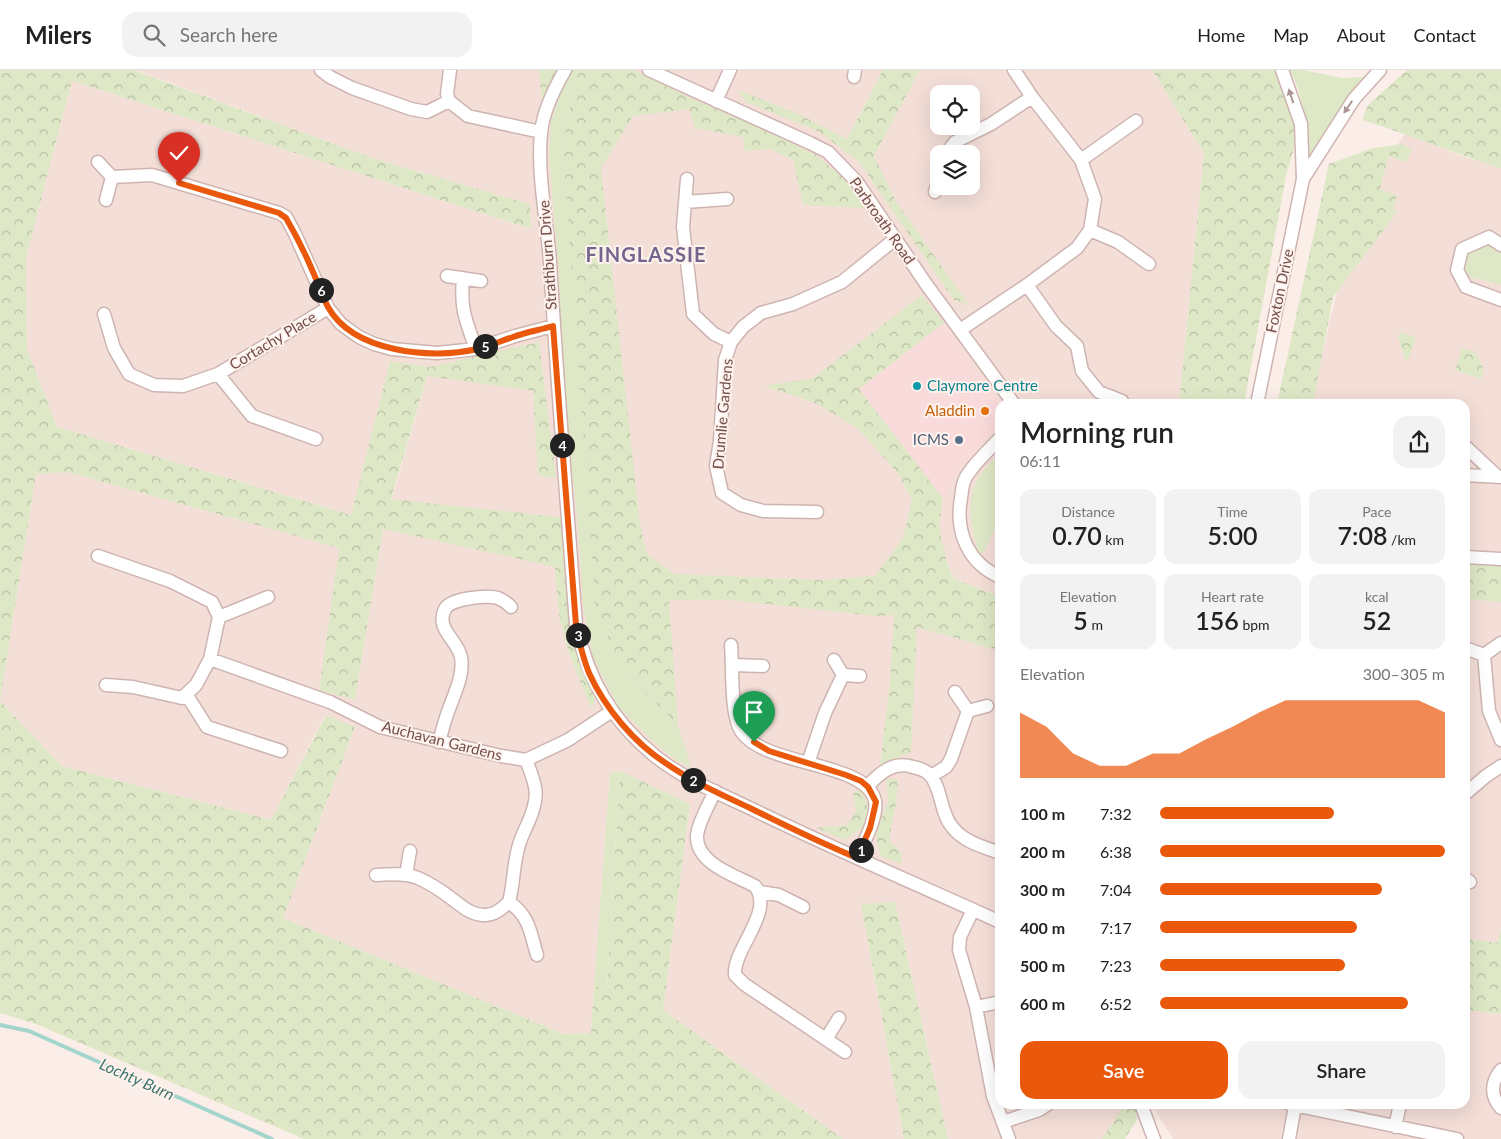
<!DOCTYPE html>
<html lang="en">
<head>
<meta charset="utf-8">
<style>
  :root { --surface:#fff; --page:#f2f2f2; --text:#222; --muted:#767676; --line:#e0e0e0; --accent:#ea580c }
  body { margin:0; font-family:Lato,sans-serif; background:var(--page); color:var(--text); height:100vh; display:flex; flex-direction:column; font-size:19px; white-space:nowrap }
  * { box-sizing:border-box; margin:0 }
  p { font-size:16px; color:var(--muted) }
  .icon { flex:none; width:28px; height:28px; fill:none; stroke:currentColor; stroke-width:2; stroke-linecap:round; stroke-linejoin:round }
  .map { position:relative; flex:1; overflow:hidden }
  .details { position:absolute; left:995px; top:329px; width:475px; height:710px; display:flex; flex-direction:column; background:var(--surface); border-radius:15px; box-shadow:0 5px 20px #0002 }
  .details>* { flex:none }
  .buttons { position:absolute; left:930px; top:15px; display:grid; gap:10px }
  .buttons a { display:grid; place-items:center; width:50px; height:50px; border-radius:10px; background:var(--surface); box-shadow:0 5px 20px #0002; font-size:25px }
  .pin { position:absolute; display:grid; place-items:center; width:42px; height:42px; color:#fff; margin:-51px -21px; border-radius:50% 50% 50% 0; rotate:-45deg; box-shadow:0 0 5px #0007 }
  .pin .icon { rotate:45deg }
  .km { position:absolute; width:25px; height:25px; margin:-12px; border-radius:50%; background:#222; color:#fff; font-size:14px; line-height:25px; text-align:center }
  .round { display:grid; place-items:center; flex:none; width:52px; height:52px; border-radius:15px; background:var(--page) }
  .summary { display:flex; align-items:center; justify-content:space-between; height:85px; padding:0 25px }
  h1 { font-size:28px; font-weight:600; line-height:38px }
  .stats { display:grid; grid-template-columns:repeat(3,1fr); gap:8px; height:85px; padding:5px 25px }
  .stats div { display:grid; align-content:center; border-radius:12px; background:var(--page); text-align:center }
  .stats b { font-size:25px; font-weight:600 }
  .stats small { font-size:14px; font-weight:400 }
  .stats p { font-size:14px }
  .chart { height:140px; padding:10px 25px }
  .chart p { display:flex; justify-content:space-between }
  .chart svg { width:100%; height:90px; margin-top:5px; fill:var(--accent); opacity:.7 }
  .cta { display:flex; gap:10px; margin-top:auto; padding:10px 25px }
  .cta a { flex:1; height:58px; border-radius:15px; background:var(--accent); color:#fff; font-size:20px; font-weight:600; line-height:58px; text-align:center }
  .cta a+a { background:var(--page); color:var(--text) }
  ul { padding:0 25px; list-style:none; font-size:16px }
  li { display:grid; grid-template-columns:80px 60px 1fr; align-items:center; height:38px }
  li i { height:12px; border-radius:6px; background:var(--accent) }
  header { display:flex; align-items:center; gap:30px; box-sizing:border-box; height:70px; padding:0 25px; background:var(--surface); border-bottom:1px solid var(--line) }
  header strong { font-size:24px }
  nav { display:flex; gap:28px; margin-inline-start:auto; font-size:18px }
  .search { width:350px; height:45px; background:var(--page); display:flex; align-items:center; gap:12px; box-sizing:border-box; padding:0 18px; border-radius:15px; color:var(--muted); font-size:19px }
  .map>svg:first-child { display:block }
  .residential { fill:#f4dfd8; fill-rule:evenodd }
  .commercial { fill:#fadbdc }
  .grass { fill:#dee8c6 }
  .forest { fill:url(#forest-crowns) }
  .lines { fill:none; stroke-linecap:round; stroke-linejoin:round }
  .stream { stroke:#a3d5cd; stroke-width:4 }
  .minor-casing { stroke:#ceb4b0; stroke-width:15 }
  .minor { stroke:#fff; stroke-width:12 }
  .oneway { fill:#ab9594 }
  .route-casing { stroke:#fff; stroke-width:10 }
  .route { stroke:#ea580c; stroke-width:6 }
  .culture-dot { fill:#0f9aa8; stroke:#fef2ed; stroke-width:2 }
  .food-dot { fill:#e8710a; stroke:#fef2ed; stroke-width:2 }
  .service-dot { fill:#5c6f8a; stroke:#fef2ed; stroke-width:2 }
  .labels { text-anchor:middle; stroke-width:4; stroke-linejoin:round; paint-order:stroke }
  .street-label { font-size:15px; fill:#734e4d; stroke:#fef2ed }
  .culture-label { font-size:15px; fill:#0d838f; stroke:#fef2ed; text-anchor:start }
  .food-label { font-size:15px; fill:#c56008; stroke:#fef2ed; text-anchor:end }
  .service-label { font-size:15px; fill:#4e5e75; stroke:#fef2ed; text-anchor:end }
  .water-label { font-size:16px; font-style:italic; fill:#417770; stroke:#fef2ed }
  .district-label { font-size:20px; font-weight:bold; letter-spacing:1px; fill:#74658f; stroke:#fef2ed }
</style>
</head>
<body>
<header>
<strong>Milers</strong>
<div class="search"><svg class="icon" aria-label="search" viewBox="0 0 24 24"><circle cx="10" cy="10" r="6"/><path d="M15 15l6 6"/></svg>Search here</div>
<nav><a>Home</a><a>Map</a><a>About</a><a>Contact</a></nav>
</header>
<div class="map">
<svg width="1501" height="1069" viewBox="0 0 1501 1069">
  <defs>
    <pattern id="forest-crowns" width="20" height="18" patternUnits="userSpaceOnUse" patternTransform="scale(1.25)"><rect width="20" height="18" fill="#dee8c6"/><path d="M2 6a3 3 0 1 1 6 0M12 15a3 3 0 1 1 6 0" fill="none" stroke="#b8bea3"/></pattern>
  </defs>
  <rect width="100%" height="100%" fill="#fbede7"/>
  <path class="residential" d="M135 0H883L847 69 874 86 920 0H1152L1204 83 1179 334H1000V527L953 508 947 490 917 557 1000 581V1034H1121V1042L1103 1069H948L895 832 861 835 904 1069H843L663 940 690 734 620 701 610 702 591 963 564 964 283 848 355 657 325 645 271 750 62 696 0 631 36 404 67 402 340 478 319 620 355 629 382 463 430 297 390 291 352 445 57 357 27 279 26 187 72 11 530 159V134L375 89ZM939 24H971V56H939ZM939 84H971V116H939Z
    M1405 64 1465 87 1501 98V489L1465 487V334H1310L1341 205 1369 117Z
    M1465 529 1501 532V860L1497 873 1465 868Z
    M1465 940 1501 944V1069H1173L1154 1038V1034H1465Z"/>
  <path class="commercial" d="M944 253 1000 335V354L962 396 943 428 859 319Z"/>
  <path class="grass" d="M571 0H581L575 10 563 76 569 153 627 604 678 655 691 697 677 691 649 668 618 636 593 588 583 536 578 456 563 313 559 204 549 86 551 51 566 9Z
    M1290 0H1303L1342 8 1366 7 1340 39 1309 86C1307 56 1304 27 1290 0Z
    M1485 171 1501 183V215L1466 206 1462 193 1464 181Z
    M1000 384V445L984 482 979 483C971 457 964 428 981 404 986 396 994 390 1000 384Z
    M620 701 607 917H594L610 702Z"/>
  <path class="forest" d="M0 0H133L375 89 530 134 531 159 72 11 26 187 27 279 57 357 351 445 390 291 430 297 539 272 556 408 538 406 533 321 427 306 391 429 568 448 576 555 598 620 592 639C578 608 565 577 559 544 557 529 556 513 555 497L383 459 355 630 319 620 339 478 67 402 36 404 0 631 62 696 271 750 326 645 355 657 283 848 564 964 591 963 594 917H607L620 701 690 734 663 940 843 1069H304L36 954 0 943Z
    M539 0H558L542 33Z
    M581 0H633L684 25 753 55 816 85 851 115 864 138 803 135 793 90 770 79 745 81 743 67 695 58 689 39 633 46 601 98 640 455 647 484 674 504 821 510 875 506 903 468 912 430 898 403 857 358 815 333 764 316 813 308 922 225 944 253 859 319 943 428 939 457 946 489 953 508 1000 527V581L917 557 911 682 880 695 890 611 894 545 875 546 730 530H669L678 655 627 604 596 544 563 76 575 10Z
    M883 0H920L874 86 895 130 969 235 954 230 859 92 818 61 746 32 738 20 794 42 847 69Z
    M1152 0H1282L1301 54 1286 106 1244 334H1179L1204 83Z
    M1407 0H1501V98C1454 84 1409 64 1362 50L1368 35Z
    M1402 74 1412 79 1406 92 1389 86 1380 119 1397 126 1393 139 1398 141 1333 227 1313 334H1277L1329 94 1373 78Z
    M1400 262 1416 268 1408 290 1405 289 1398 267Z
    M1462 278 1475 282 1484 299 1481 309 1455 300Z
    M1465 487 1501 489V532L1465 529Z
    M886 709H898L896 733 889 770 901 782 902 794 880 786 876 764 888 731Z
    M862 718 868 740 862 758 844 770 816 758 846 755 856 742 853 723Z
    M895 832 948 1069H904L861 834Z
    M1501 860V944L1465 940V868L1497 873Z
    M1121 1034H1135L1137 1049 1125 1069H1102L1121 1040Z"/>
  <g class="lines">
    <path class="stream" d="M0 955 29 961 272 1069"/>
    <defs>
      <path id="minor" d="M321 0 330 7 352 18 411 39 427 42 449 31 468 46 541 62
        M565 0C554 19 543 41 541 63 537 105 547 150 550 192 557 313 567 434 576 555 588 609 611 650 655 686 685 710 723 725 758 742 838 781 919 815 1000 852
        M649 0 810 73 828 82 857 112 926 214 1014 334
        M854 7 855 0
        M449 31 447 24 450 0
        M716 31 730 0
        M946 84 955 72 991 54 1032 27
        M1081 90 1136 51
        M98 92 112 107
        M687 109 683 157 693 244 714 264 731 272
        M1303 109 1354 29 1380 0
        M935 122 939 108
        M106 130 112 107 152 105 279 143 286 147 295 164 328 238 341 254 359 267 374 274 392 279 437 283 476 279 515 266 553 256
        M685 132 727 129
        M1090 160 1118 172 1149 194
        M1501 175 1489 167 1462 179 1457 200 1466 217 1501 230
        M447 206 481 211
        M463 208C460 239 466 251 476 279
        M1027 215 1056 256 1077 276 1082 301 1099 322 1122 331
        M104 244 114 278 129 304 154 315 183 316 218 304 328 238
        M960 260 1027 215 1077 178 1090 160 1095 129 1081 90 1032 27 1014 0
        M218 304 252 346 316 369
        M1257 334 1303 109 1301 54 1282 0
        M1000 368C990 379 971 396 965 409 962 415 962 422 961 428 955 462 968 493 1000 507
        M1465 376 1498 407
        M1465 405 1501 407
        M817 442 763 441 741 435 722 423 716 396 720 371 725 290 731 272 743 257 761 243 793 234 842 212 895 169
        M98 486 170 511 212 532 219 547 210 589 196 615 182 628 133 617 106 615
        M1465 487 1501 489
        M219 547 268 527
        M731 575C733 597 730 644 741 661 764 697 867 691 875 731 878 747 863 774 857 788
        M1465 578 1484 585 1501 573
        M1484 585 1489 641 1501 670
        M210 589 330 632 380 657 501 686 526 690 568 670 612 641
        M834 590 843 605 860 606
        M733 595 763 596
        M955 622 968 641 987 636
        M186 624 207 657 281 681
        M439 672C442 661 445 649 449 639 455 622 464 605 461 587 457 569 435 559 445 539 451 528 487 525 498 528 503 530 507 533 511 537
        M808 693 825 643 843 605
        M931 706 946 697 951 689 968 641
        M867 717C880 702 894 691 913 697 919 698 926 701 930 705 942 718 940 744 953 758 964 772 984 777 1000 783
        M715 721C709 735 699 750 697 765 695 793 734 805 755 816 775 842 733 878 735 905L744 914 845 982
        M1465 724 1486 706 1501 696
        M376 805C389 804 405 803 418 808 429 813 439 819 448 826 460 834 470 846 486 845 494 845 503 838 509 832 514 813 513 794 519 775 521 767 525 760 528 753 540 726 537 717 526 690
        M406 805 410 781
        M1465 808 1470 812
        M760 822 779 825 803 837
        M509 832C530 847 530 862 537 885
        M973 840 960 867 959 880 976 937 993 1026 1009 1069
        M976 937 1000 932
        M826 969 839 948
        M1501 1000C1491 1012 1490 1026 1501 1038
        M1141 1034 1154 1069
        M1289 1034 1457 1069
        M1003 1052 1039 1040 1048 1034
        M1395 1057 1400 1034
        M1289 1069 1295 1036"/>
    </defs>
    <use href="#minor" class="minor-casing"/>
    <use href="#minor" class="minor"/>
  </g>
  <defs><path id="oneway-solid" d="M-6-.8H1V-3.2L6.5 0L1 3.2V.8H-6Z" transform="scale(1.25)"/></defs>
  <g class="oneway">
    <use href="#oneway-solid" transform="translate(1291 26) rotate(-108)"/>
    <use href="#oneway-solid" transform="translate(1348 37) rotate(124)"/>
  </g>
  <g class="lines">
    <defs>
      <path id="route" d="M179 113 279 143 286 148C296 165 305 183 313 202 318 213 322 226 328 237 353 282 431 290 477 279 489 276 501 271 513 267 526 262 540 260 553 256L576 555C579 571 583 588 589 603 605 638 634 673 667 694 693 712 722 725 750 738 786 756 821 773 857 788L870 758 876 732 868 717 861 711 846 705 769 681 754 672"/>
    </defs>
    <use href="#route" class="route-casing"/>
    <use href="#route" class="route"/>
  </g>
  <circle class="culture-dot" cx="917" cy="316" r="5"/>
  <circle class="food-dot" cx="985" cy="341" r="5"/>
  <circle class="service-dot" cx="959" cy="370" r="5"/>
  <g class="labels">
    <g class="street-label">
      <text transform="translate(882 151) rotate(55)" y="5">Parbroath Road</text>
      <text transform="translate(548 185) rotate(-94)" y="5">Strathburn Drive</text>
      <text transform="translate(1280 221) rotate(-78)" y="5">Foxton Drive</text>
      <text transform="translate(273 271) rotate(-31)" y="5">Cortachy Place</text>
      <text transform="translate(723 344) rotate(-85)" y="5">Drumlie Gardens</text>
      <text transform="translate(442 671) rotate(14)" y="5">Auchavan Gardens</text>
    </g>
    <g class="culture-label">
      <text x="927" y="321">Claymore Centre</text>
    </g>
    <g class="food-label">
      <text x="975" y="346">Aladdin</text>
    </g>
    <g class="service-label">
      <text x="949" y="375">ICMS</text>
    </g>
    <g class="water-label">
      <text transform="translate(137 1009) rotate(24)" y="6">Lochty Burn</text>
    </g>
    <g class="district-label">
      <text x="646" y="192">FINGLASSIE</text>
    </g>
  </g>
</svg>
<div class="buttons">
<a><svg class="icon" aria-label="locate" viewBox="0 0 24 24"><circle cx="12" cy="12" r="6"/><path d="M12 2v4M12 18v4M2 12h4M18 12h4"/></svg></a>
<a><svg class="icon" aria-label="layers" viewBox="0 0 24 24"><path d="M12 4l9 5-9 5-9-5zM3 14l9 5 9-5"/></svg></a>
</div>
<div class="pin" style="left:754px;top:672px;background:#1e9e55"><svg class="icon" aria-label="arrive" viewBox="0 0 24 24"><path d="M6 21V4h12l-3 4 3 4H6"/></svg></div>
<div class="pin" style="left:179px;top:113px;background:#d93025"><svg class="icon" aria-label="check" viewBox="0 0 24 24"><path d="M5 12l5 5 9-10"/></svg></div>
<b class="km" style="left:861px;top:780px">1</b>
<b class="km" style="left:693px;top:710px">2</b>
<b class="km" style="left:578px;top:565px">3</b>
<b class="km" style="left:562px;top:375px">4</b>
<b class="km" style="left:485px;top:276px">5</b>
<b class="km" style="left:321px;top:220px">6</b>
<section class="details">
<div class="summary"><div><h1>Morning run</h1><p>06:11</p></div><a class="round"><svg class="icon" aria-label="share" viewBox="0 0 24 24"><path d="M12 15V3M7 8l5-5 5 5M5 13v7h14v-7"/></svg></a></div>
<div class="stats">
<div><p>Distance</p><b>0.70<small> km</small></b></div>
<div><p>Time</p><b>5:00</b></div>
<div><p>Pace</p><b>7:08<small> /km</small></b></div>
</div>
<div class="stats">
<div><p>Elevation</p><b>5<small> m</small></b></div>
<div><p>Heart rate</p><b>156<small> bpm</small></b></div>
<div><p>kcal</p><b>52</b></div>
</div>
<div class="chart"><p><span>Elevation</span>300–305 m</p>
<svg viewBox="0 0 160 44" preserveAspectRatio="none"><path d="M0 44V12L10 19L20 32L30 38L40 38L50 32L60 32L70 25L80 19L90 12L100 6L110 6L120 6L130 6L140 6L150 6L160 12V44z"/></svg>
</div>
<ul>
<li><b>100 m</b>7:32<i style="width:61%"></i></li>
<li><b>200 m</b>6:38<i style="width:100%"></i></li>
<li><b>300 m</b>7:04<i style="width:78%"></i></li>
<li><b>400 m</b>7:17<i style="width:69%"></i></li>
<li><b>500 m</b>7:23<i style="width:65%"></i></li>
<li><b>600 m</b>6:52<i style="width:87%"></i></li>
</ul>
<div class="cta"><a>Save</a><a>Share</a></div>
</section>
</div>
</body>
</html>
